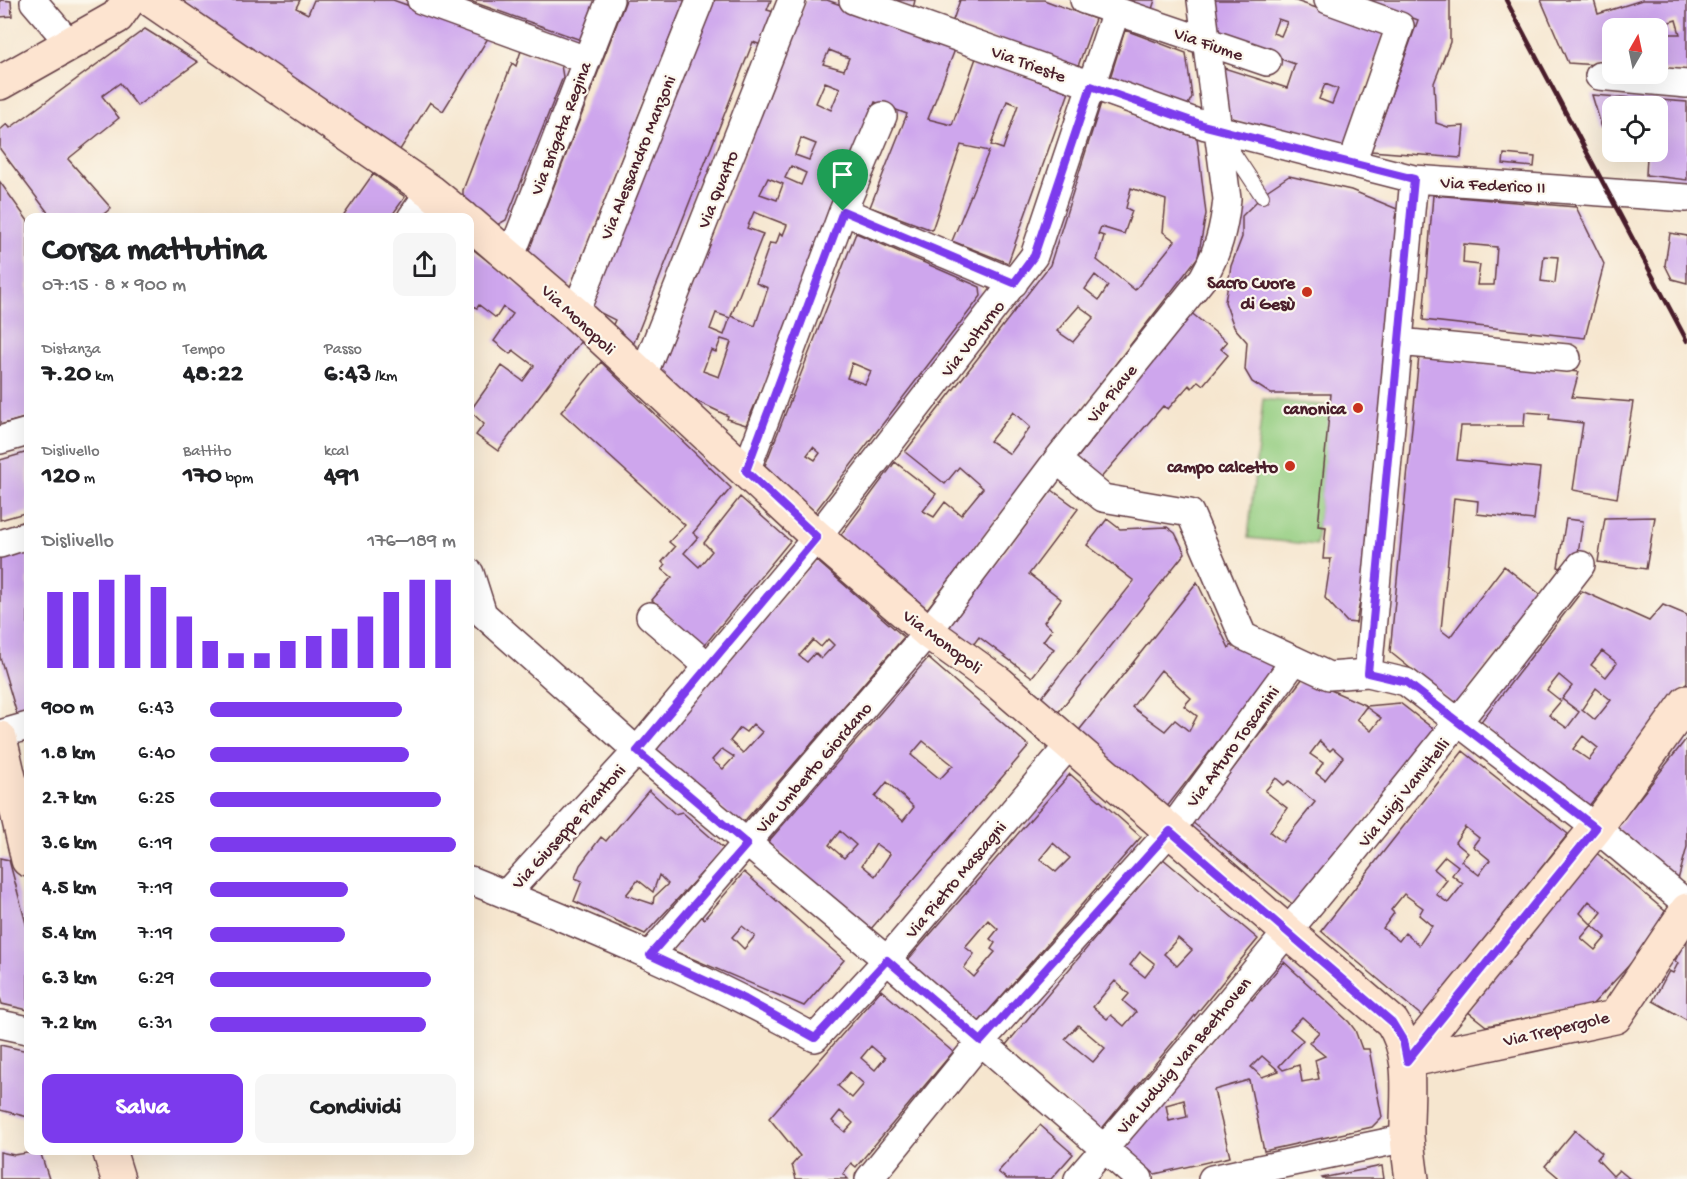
<!DOCTYPE html>
<html lang="it">
<head>
<meta charset="utf-8">
<style>
  :root { --surface:#fff; --page:#f6f6f6; --text:#202124; --muted:#757577; --accent:#7c3aed }
  body { margin:0; font-family:"Gochi Hand",sans-serif; background:var(--page); color:var(--text); height:100vh; display:flex; flex-direction:column; font-size:22px; white-space:nowrap }
  * { box-sizing:border-box; margin:0 }
  p { font-size:20px; color:var(--muted) }
  .icon { flex:none; width:33px; height:33px; fill:none; stroke:currentColor; stroke-width:2; stroke-linecap:round; stroke-linejoin:round }
  .map { position:relative; flex:1; overflow:hidden }
  .sheet { position:absolute; left:24px; top:213px; width:450px; height:942px; display:flex; flex-direction:column; background:var(--surface); border-radius:12px; box-shadow:0 6px 24px #0002 }
  .sheet>* { flex:none }
  .needle { width:39px; rotate:9deg }
  .buttons { position:absolute; left:1602px; top:18px; display:grid; gap:12px }
  .buttons a { display:grid; place-items:center; width:66px; height:66px; border-radius:12px; background:var(--surface); box-shadow:0 6px 24px #0002; font-size:30px }
  .pin { position:absolute; display:grid; place-items:center; width:51px; height:51px; color:#fff; margin:-62px -26px; border-radius:50% 50% 50% 0; rotate:-45deg; box-shadow:0 0 6px #0007 }
  .pin .icon { rotate:45deg }
  .round { display:grid; place-items:center; flex:none; width:63px; height:63px; border-radius:12px; background:var(--page) }
  .head { display:flex; align-items:center; justify-content:space-between; height:102px; padding:0 18px }
  h1 { font-size:33px; font-weight:800; line-height:45px }
  .figures { display:grid; grid-template-columns:repeat(3,1fr); gap:9px; height:102px; padding:6px 18px }
  .figures div { display:grid; align-content:center }
  .figures b { font-size:26px; font-weight:800 }
  .figures small { font-size:16px; font-weight:400 }
  .figures p { font-size:16px }
  .chart { height:168px; padding:12px 18px }
  .chart p { display:flex; justify-content:space-between }
  .chart svg { width:100%; height:108px; margin-top:6px; stroke:var(--accent); stroke-width:6 }
  .cta { display:flex; gap:12px; margin-top:auto; padding:12px 18px }
  .cta a { flex:1; height:69px; border-radius:12px; background:var(--accent); color:#fff; font-size:24px; font-weight:800; line-height:69px; text-align:center }
  .cta a+a { background:var(--page); color:var(--text) }
  ul { padding:0 18px; list-style:none; font-size:20px }
  li { display:grid; grid-template-columns:96px 72px 1fr; align-items:center; height:45px }
  li i { height:15px; border-radius:8px; background:var(--accent) }
  .map>svg:first-child { display:block }
  .green { fill:#95ce82; stroke:#707656; stroke-width:1.5 }
  .building { fill:#cea6ed; fill-rule:evenodd }
  .lines { fill:none; stroke-linecap:round; stroke-linejoin:round }
  .lane-casing { stroke:#643d44; stroke-width:16 }
  .street-casing { stroke:#643d44; stroke-width:30 }
  .secondary-casing { stroke:#643d44; stroke-width:36 }
  .lane { stroke:#fff; stroke-width:14 }
  .street { stroke:#fff; stroke-width:27 }
  .secondary { stroke:#fde4d0; stroke-width:33 }
  .rail { stroke:#4a1f2b; stroke-width:4.5 }
  .route-casing { stroke:#fff; stroke-width:12 }
  .route { stroke:#7c3aed; stroke-width:8 }
  .poi-dot { fill:#c8321e; stroke:#fbf7ec; stroke-width:2 }
  .labels { text-anchor:middle; stroke-width:4.5; stroke-linejoin:round; paint-order:stroke }
  .street-label { font-size:18px; fill:#4a1f2b; stroke:#fbf7ec }
  .poi-label { font-size:18px; font-weight:bold; fill:#4a1f2b; stroke:#fbf7ec; text-anchor:end }
</style>
</head>
<body>
<div class="map">
<svg width="1687" height="1179" viewBox="0 0 1687 1179">
  <rect width="100%" height="100%" fill="#fbf7ec"/>
  <filter id="ink" filterUnits="userSpaceOnUse"><feTurbulence type="fractalNoise" baseFrequency=".0167" numOctaves="2"/><feDisplacementMap in="SourceGraphic" scale="12" xChannelSelector="R" yChannelSelector="G"/><feConvolveMatrix kernelMatrix="1 2 1 2 8 2 1 2 1" color-interpolation-filters="sRGB"/></filter>
  <filter id="wash" filterUnits="userSpaceOnUse"><feTurbulence type="fractalNoise" baseFrequency=".008" numOctaves="4" result="noise"/><feDisplacementMap in="SourceGraphic" scale="24" xChannelSelector="R" yChannelSelector="G"/><feGaussianBlur stdDeviation="1.35" result="paint"/><feColorMatrix in="noise" values="0 0 0 0 0 0 0 0 0 0 0 0 0 0 0 0 0 1.4 0 .05"/><feComposite in="paint" operator="in"/></filter>
  <g filter="url(#wash)">
    <rect width="100%" height="100%" fill="#f6e6cf"/>
    <path class="green" d="M1263 399 1331 406 1316 545 1248 538Z"/>
    <g id="blocks">
      <path class="building" d="M0 0 11 1 12 16 0 17Z
        M166 0H300L296 8 308 14 314 0H393L490 35 443 111 430 102 398 153Z
        M467 0H596L581 40Z
        M626 0H685L570 288 528 253Z
        M712 0H771L767 10 774 12 761 45 753 42 631 350 610 331 615 320 591 308Z
        M806 0H827L956 47 928 119 952 125 976 58 1069 92 1008 263 952 241 989 151 961 145 932 230 870 207 907 114 875 102 789 326 746 425 727 419 728 416 680 393 659 373ZM829 50 849 58 844 70 823 64ZM825 82 840 88 831 110 816 103ZM1007 101 1018 105 1003 149 991 145ZM801 138 816 144 809 160 795 155ZM791 166 806 173 801 185 785 178ZM768 178 783 184 777 200 760 194ZM754 212 787 225 783 235 780 233 776 244 770 243 756 283 768 288 755 326 731 316 763 234 747 228ZM716 313 730 318 724 335 710 329ZM721 339 731 342 719 377 703 371 711 350 716 352Z
        M889 0H915L913 9Z
        M960 0H1044L1095 19 1077 69 952 23Z
        M1119 0H1155L1151 12Z
        M1211 0H1293L1384 31 1353 119 1356 120 1346 148 1223 118 1221 67 1287 88 1295 64 1213 35ZM1278 19 1287 22 1281 36 1273 33ZM1325 84 1338 89 1332 104 1319 99Z
        M1365 0H1450V42L1434 83 1436 123 1448 127 1464 126 1461 158 1371 151 1418 20Z
        M1541 0H1594L1598 14 1642 0H1687V71L1658 69V28H1612V66L1568 63ZM1676 20 1680 34H1669L1666 23Z
        M145 29 198 62 137 106 120 83 102 96 119 118 68 159 111 208 99 218H52L0 149V130L7 124 10 128Z
        M1125 30 1186 53 1192 97 1187 106 1110 78Z
        M521 51 561 65 563 77 506 220 497 225 463 202V190L512 63 516 66Z
        M1592 95 1687 102V180L1646 175 1647 156 1631 154V152H1658V106H1612V128H1602Z
        M1101 103 1197 138 1206 214 1198 257 927 609 840 536 895 462 936 494 923 511 934 517 945 502 961 515 983 488 959 467 945 484 905 452 1050 265ZM1131 188 1166 200 1163 232 1175 241 1135 290 1097 260 1104 236 1098 234 1101 227 1124 234 1132 211 1126 208ZM1095 275 1108 286 1099 300 1085 289ZM1079 306 1094 317 1073 342 1057 331ZM1013 412 1030 427 1010 454 990 441Z
        M1504 154 1535 157 1534 167 1503 164Z
        M373 174 405 197 390 218H342Z
        M1289 176 1351 190 1397 209 1395 218H1399L1369 554 1356 623 1347 622 1325 598 1331 559H1323L1326 527 1318 526 1331 394H1271L1252 382 1245 370 1247 342 1234 327 1225 302 1231 266 1242 237V216L1268 190Z
        M0 182 28 221V417L0 425Z
        M1433 195 1576 207 1604 264 1585 338 1423 320ZM1464 244 1497 247 1494 285H1477L1480 265 1463 263ZM1544 256 1558 257 1555 283 1541 281Z
        M856 233 980 287 981 296 815 512 764 468ZM852 363 871 371 865 384 847 378ZM813 447 820 453 815 460 807 455Z
        M1670 233 1687 236V283L1672 279 1665 265Z
        M470 247 544 305 581 341 498 451 476 435 484 424 470 411 502 366 523 381 534 366 513 350 510 354 494 341 513 314 503 307 496 318 479 305 477 308 470 305Z
        M1189 311 1227 342 1221 349 1228 355 1203 385 1198 381 1192 388 1189 385 1168 409 1163 406 1099 480 1074 462 1110 417 1106 412Z
        M1419 356 1579 372 1572 397 1633 402 1617 498 1573 490 1583 423 1549 419 1550 414 1525 412 1524 426H1461L1457 460 1540 468 1534 520 1477 514 1478 501 1454 498 1441 630 1450 637 1504 566 1541 595 1456 705 1390 652Z
        M601 362 731 488 693 533 698 537 684 553 699 567 712 551 704 543 740 497 790 541 703 647 652 600 672 577 662 569 665 565 662 562 675 547 669 542 685 525 561 412Z
        M28 452V512L0 520V460Z
        M1052 490 1078 509 1029 574 1061 599 1044 622 1052 629 1043 641 1054 649 1032 677 979 637 973 645 949 627Z
        M1655 517 1646 569 1598 562 1605 518Z
        M1107 519 1120 529 1167 527 1175 533 1185 553 1057 714 1039 701 1134 581 1087 545Z
        M1566 519 1583 521 1575 572 1558 567Z
        M28 547V718L19 721 0 657V556Z
        M816 560 904 637 741 825 652 748ZM828 639 834 645 821 659 815 653 807 662 799 656 813 640 821 647ZM753 724 762 732 743 753 730 741 740 728 746 732ZM722 749 734 757 723 769 712 760Z
        M1197 582 1229 648 1233 644 1278 664 1166 808 1077 733ZM1161 670 1191 698 1184 706 1197 716 1189 731 1175 720 1165 731 1132 707Z
        M1582 591 1649 621 1663 605 1687 615V683L1588 807 1479 724ZM1602 651 1617 663 1606 677 1591 665ZM1559 675 1572 686 1562 699 1579 712 1567 728 1549 715 1561 701 1547 690ZM1596 688 1611 700 1595 720 1582 709ZM1583 736 1598 748 1589 760 1573 749Z
        M928 658 1029 746 870 930 768 842ZM923 741 953 765 940 779 911 755ZM887 782 914 807 903 821 875 797ZM840 831 856 845 844 858 829 845ZM876 844 890 854 875 876 862 865Z
        M1303 678 1367 706 1400 703 1436 731 1296 907 1192 822ZM1366 707 1381 718 1371 731 1357 719ZM1320 741 1330 751 1333 748 1343 757 1325 780 1316 773 1323 763 1310 754ZM1276 778 1284 785 1289 781 1315 802 1283 842 1270 832 1287 808 1265 791Z
        M1687 738V847L1678 880 1616 828Z
        M1463 751 1568 834 1423 1017 1321 931ZM1465 827 1479 838 1473 846 1490 860 1479 875 1461 861 1468 853 1455 842ZM1445 856 1458 866 1452 875 1463 884 1448 903 1436 894 1447 880 1434 869ZM1404 894 1423 908 1419 915 1432 926 1419 945 1405 933 1399 941 1383 928 1394 913 1391 910Z
        M1070 774 1141 837 977 1024 906 962ZM1053 843 1070 858 1056 872 1040 859ZM988 920 998 929 990 939 995 943 991 949 995 952 974 977 964 968 974 954 965 947Z
        M649 790 675 814 682 812 724 849 645 934 574 901 582 881 575 878 580 865 601 837 606 841ZM659 875 668 884 654 897 653 904 626 895 638 880 653 892Z
        M1593 850 1665 911 1646 947 1591 1006 1486 1026 1467 1011ZM1589 901 1602 912 1592 925 1606 937 1595 950 1581 938 1592 925 1580 913Z
        M0 858 9 860 28 931V1010L2 1004 0 998Z
        M1162 858 1258 939 1099 1132 1005 1046ZM1178 938 1192 950 1177 966 1164 954ZM1140 952 1155 964 1145 977 1130 965ZM1115 981 1129 994 1123 1001 1136 1012 1124 1026 1111 1015 1107 1019 1093 1007ZM1078 1025 1105 1048 1093 1062 1065 1039Z
        M744 872 844 960 804 1006 672 950 700 915 704 919ZM742 926 755 936 744 949 732 937Z
        M1687 937V1020L1653 1001 1669 971 1673 973 1678 963 1675 961Z
        M1284 962 1349 1022 1355 1030 1362 1049H1369L1382 1117 1372 1127 1264 1151 1249 1080 1214 1090 1230 1157 1155 1174 1122 1148 1247 997 1252 1000ZM1302 1017 1319 1032 1309 1043 1325 1056 1315 1060 1319 1079 1302 1082 1299 1065 1283 1070 1279 1066 1303 1040 1290 1029ZM1262 1056 1279 1071 1262 1077 1251 1067ZM1184 1100 1187 1117 1169 1121 1166 1105Z
        M881 990 953 1052 856 1167 851 1163 843 1174 848 1179H796L792 1165 800 1156 769 1118ZM871 1046 885 1058 875 1070 861 1058ZM850 1072 864 1084 852 1098 838 1086ZM840 1111 853 1123 845 1132 832 1121Z
        M0 1045 28 1051V1117L0 1110Z
        M1040 1125 1073 1154 1051 1179H1007L998 1172Z
        M1575 1130 1602 1153 1597 1159 1613 1176 1619 1170 1630 1179H1557L1558 1177 1545 1166Z
        M40 1151 49 1179H0V1152L14 1155Z
        M1382 1166 1384 1179H1323L1322 1178Z"/>
    </g>
  </g>
  <g filter="url(#ink)">
    <use href="#blocks" fill-opacity="0" stroke="#643d44" stroke-width="1.5"/>
    <g class="lines">
      <defs>
        <path id="lane" d="M1227 143 1262 196"/>
        <path id="street" d="M421 0 586 60
          M853 0 1206 126 1414 179 1687 198
          M1084 0 1267 62
          M1328 0 1400 26 1352 163
          M34 2 70 44
          M1599 76 1687 84
          M843 211 1014 283
          M411 218 430 191
          M511 256 610 0
          M575 313 700 0
          M1399 342 1567 358
          M642 378 792 0
          M0 440 28 432
          M1057 460 1103 498 1190 513 1243 636 1329 676 1368 673 1406 682 1596 828 1687 904
          M746 471 843 211 883 116
          M0 544 28 535
          M470 573 483 614 637 751 887 960 1139 1179
          M650 616 709 667
          M1368 673 1414 179
          M0 734 28 726
          M470 880C587 927 704 976 815 1038L887 960 1069 745
          M506 894 637 751 817 537 1034 256 1116 11
          M650 955 928 632 1057 460 1203 278C1218 252 1224 229 1227 199L1201 0
          M0 1024 28 1030
          M869 1179 981 1041 1170 831 1295 660
          M1078 1179C1251 979 1419 775 1581 565
          M1212 1179 1407 1138"/>
        <path id="secondary" d="M151 0 430 191 463 218
          M0 83 117 17 129 0
          M470 223 575 313 817 537 928 632 999 683 1392 1022C1415 1058 1406 1096 1407 1137 1408 1151 1410 1165 1412 1179
          M0 738 28 860
          M1407 1061 1596 828 1687 702
          M1407 1061 1615 1017 1687 910
          M109 1150 118 1179"/>
      </defs>
      <use href="#lane" class="lane-casing"/>
      <use href="#street" class="street-casing"/>
      <use href="#secondary" class="secondary-casing"/>
      <use href="#lane" class="lane"/>
      <use href="#street" class="street"/>
      <use href="#secondary" class="secondary"/>
      <path class="rail" d="M1506 0 1687 341"/>
    </g>
  </g>
  <g class="lines" filter="url(#ink)">
    <defs>
      <path id="route" d="M1091 86 1206 126 1414 179 1368 673 1406 682 1596 828 1407 1061 1403 1040 1392 1022 1170 831 981 1041 887 960 815 1038 745 999 650 955 747 844 637 751 817 537 746 471 843 211 1014 283 1034 256Z"/>
    </defs>
    <use href="#route" class="route-casing"/>
    <use href="#route" class="route"/>
  </g>
  <g class="poi-dot">
    <circle cx="1307" cy="292" r="6"/>
    <circle cx="1358" cy="408" r="6"/>
    <circle cx="1290" cy="466" r="6"/>
  </g>
  <g class="labels">
    <g class="street-label">
      <text transform="translate(1209 43) rotate(19)" y="6">Via Fiume</text>
      <text transform="translate(1029 63) rotate(20)" y="6">Via Trieste</text>
      <text transform="translate(560 128) rotate(-69)" y="6">Via Brigata Regina</text>
      <text transform="translate(637 157) rotate(-68)" y="6">Via Alessandro Manzoni</text>
      <text transform="translate(1493 184) rotate(3)" y="6">Via Federico II</text>
      <text transform="translate(717 189) rotate(-68)" y="6">Via Quarto</text>
      <text transform="translate(579 319) rotate(43)" y="6">Via Monopoli</text>
      <text transform="translate(972 338) rotate(-52)" y="6">Via Volturno</text>
      <text transform="translate(1111 393) rotate(-51)" y="6">Via Piave</text>
      <text transform="translate(943 641) rotate(37)" y="6">Via Monopoli</text>
      <text transform="translate(1232 746) rotate(-54)" y="6">Via Arturo Toscanini</text>
      <text transform="translate(813 767) rotate(-49)" y="6">Via Umberto Giordano</text>
      <text transform="translate(1403 792) rotate(-51)" y="6">Via Luigi Vanvitelli</text>
      <text transform="translate(568 826) rotate(-48)" y="6">Via Giuseppe Piantoni</text>
      <text transform="translate(955 879) rotate(-50)" y="6">Via Pietro Mascagni</text>
      <text transform="translate(1556 1028) rotate(-13)" y="6">Via Trepergole</text>
      <text transform="translate(1183 1055) rotate(-50)" y="6">Via Ludwig Van Beethoven</text>
    </g>
    <g class="poi-label">
      <text x="1295" y="288">Sacro Cuore<tspan x="1295" dy="21">di Gesù</tspan></text>
      <text x="1346" y="414">canonica</text>
      <text x="1278" y="472">campo calcetto</text>
    </g>
  </g>
</svg>
<div class="buttons">
<a><svg class="needle" viewBox="-14 -14 28 28"><path d="M0-13l5 13h-10z" fill="#e53935"/><path d="M0 13l5-13h-10z" fill="#757577"/></svg></a>
<a><svg class="icon" aria-label="locate" viewBox="0 0 24 24"><circle cx="12" cy="12" r="6"/><path d="M12 2v4M12 18v4M2 12h4M18 12h4"/></svg></a>
</div>
<div class="pin" style="left:843px;top:211px;background:#1e9e55"><svg class="icon" aria-label="arrive" viewBox="0 0 24 24"><path d="M6 21V4h12l-3 4 3 4H6"/></svg></div>
<section class="sheet">
<div class="head"><div><h1>Corsa mattutina</h1><p>07:15 · 8 × 900 m</p></div><a class="round"><svg class="icon" aria-label="share" viewBox="0 0 24 24"><path d="M12 15V3M7 8l5-5 5 5M5 13v7h14v-7"/></svg></a></div>
<div class="figures">
<div><p>Distanza</p><b>7.20<small> km</small></b></div>
<div><p>Tempo</p><b>48:22</b></div>
<div><p>Passo</p><b>6:43<small> /km</small></b></div>
</div>
<div class="figures">
<div><p>Dislivello</p><b>120<small> m</small></b></div>
<div><p>Battito</p><b>170<small> bpm</small></b></div>
<div><p>kcal</p><b>491</b></div>
</div>
<div class="chart"><p><span>Dislivello</span>176–189 m</p>
<svg viewBox="0 0 160 44" preserveAspectRatio="none"><path d="M5 44V13M15 44V13M25 44V8M35 44V6M45 44V11M55 44V23M65 44V33M75 44V38M85 44V38M95 44V33M105 44V31M115 44V28M125 44V23M135 44V13M145 44V8M155 44V8"/></svg>
</div>
<ul>
<li><b>900 m</b>6:43<i style="width:78%"></i></li>
<li><b>1.8 km</b>6:40<i style="width:81%"></i></li>
<li><b>2.7 km</b>6:25<i style="width:94%"></i></li>
<li><b>3.6 km</b>6:19<i style="width:100%"></i></li>
<li><b>4.5 km</b>7:19<i style="width:56%"></i></li>
<li><b>5.4 km</b>7:19<i style="width:55%"></i></li>
<li><b>6.3 km</b>6:29<i style="width:90%"></i></li>
<li><b>7.2 km</b>6:31<i style="width:88%"></i></li>
</ul>
<div class="cta"><a>Salva</a><a>Condividi</a></div>
</section>
</div>
</body>
</html>
